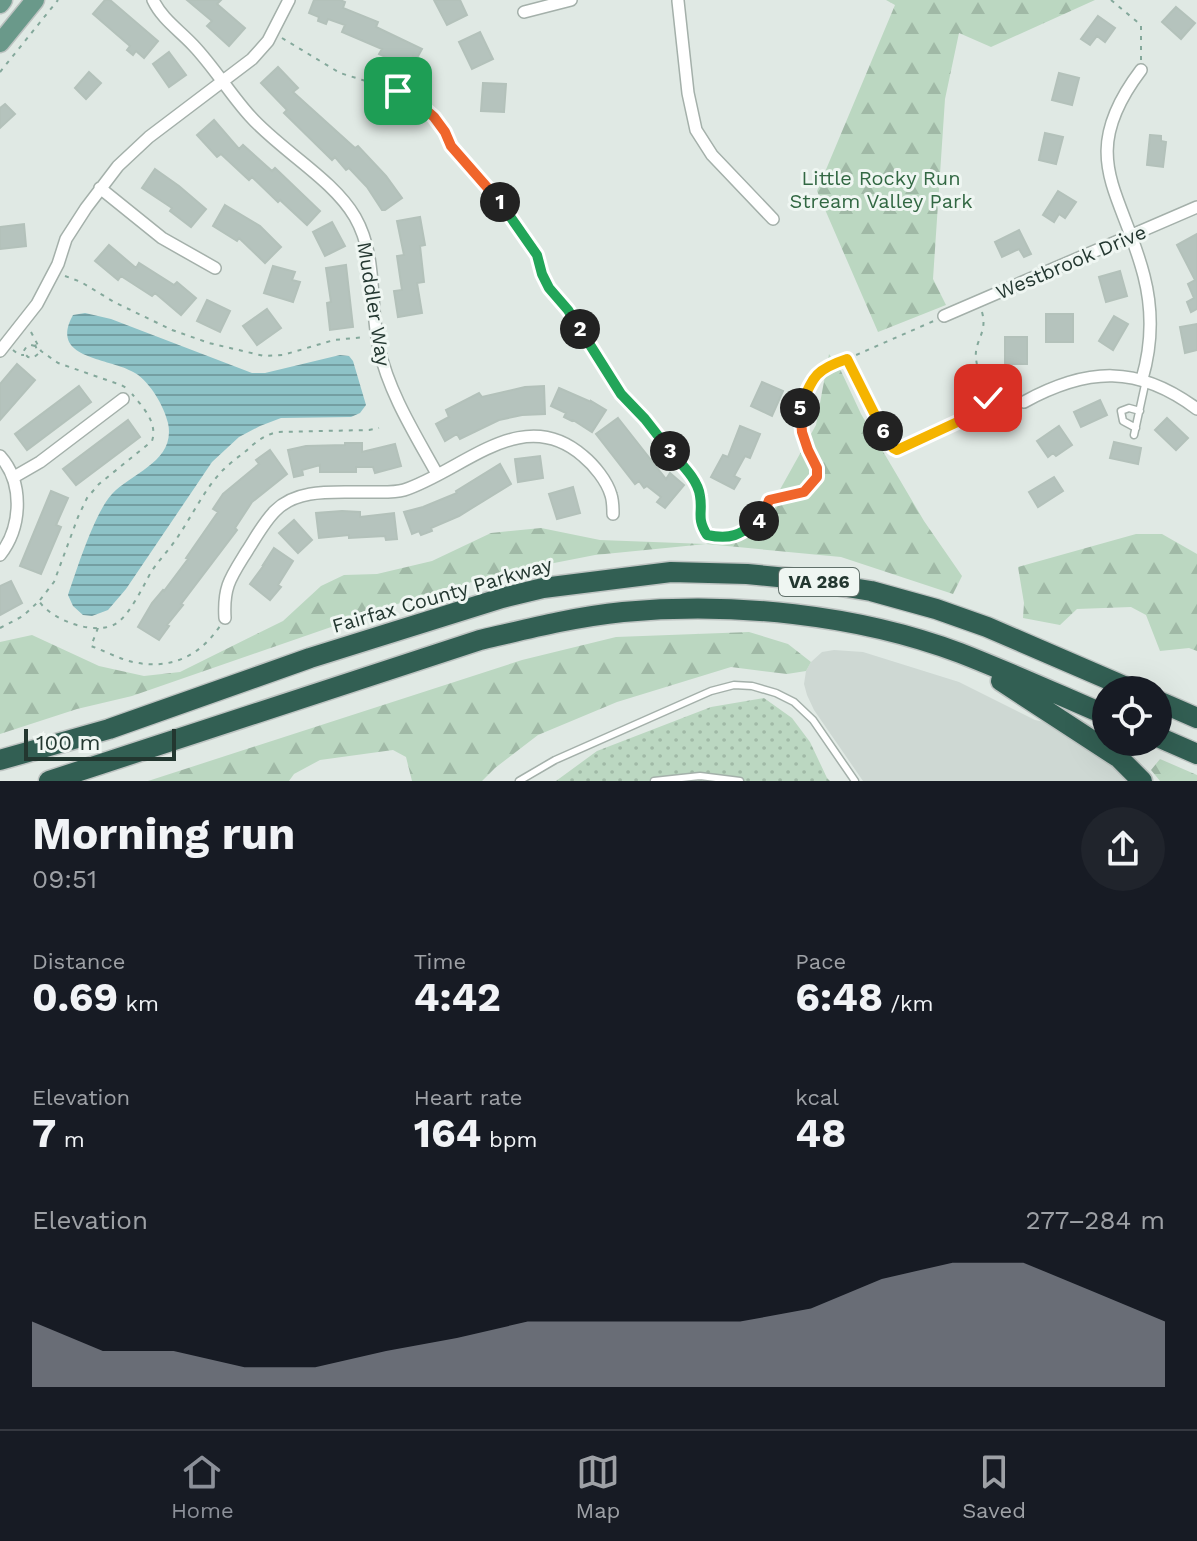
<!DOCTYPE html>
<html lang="en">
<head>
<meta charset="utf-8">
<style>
  :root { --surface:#171b24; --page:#20242c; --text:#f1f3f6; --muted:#9ea1a6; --line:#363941; --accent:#8c9099 }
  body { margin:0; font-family:"Work Sans",sans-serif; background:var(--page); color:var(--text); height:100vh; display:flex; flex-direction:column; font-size:30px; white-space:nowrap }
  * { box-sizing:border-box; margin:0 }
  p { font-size:26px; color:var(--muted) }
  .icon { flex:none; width:44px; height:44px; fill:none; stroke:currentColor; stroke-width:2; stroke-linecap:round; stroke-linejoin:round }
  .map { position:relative; height:781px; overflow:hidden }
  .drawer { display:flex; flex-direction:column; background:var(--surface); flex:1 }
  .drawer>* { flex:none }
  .fabs { position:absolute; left:1092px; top:676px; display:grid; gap:16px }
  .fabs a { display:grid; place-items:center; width:80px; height:80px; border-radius:50%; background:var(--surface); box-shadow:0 8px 32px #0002; font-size:40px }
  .scale { position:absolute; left:24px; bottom:20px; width:152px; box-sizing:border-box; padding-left:8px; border:4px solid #233730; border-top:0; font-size:22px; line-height:28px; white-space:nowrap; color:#233730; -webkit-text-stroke:6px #eff6f2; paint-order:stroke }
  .pin { position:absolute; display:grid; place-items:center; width:68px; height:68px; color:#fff; margin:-34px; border-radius:16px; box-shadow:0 4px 12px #0006 }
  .km { position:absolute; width:40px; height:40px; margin:-20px; border-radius:50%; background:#222; color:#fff; font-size:22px; line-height:40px; text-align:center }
  .round { display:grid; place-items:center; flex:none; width:84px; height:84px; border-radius:42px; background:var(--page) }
  .overview { display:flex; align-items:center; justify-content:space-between; height:136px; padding:0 32px }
  h1 { font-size:44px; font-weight:700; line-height:60px }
  .figures { display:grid; grid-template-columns:repeat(3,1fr); gap:12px; height:136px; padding:8px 32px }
  .figures div { display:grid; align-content:center }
  .figures b { font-size:40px; font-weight:700 }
  .figures small { font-size:22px; font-weight:400 }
  .figures p { font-size:22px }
  .chart { height:224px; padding:16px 32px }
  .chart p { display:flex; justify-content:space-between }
  .chart svg { width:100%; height:144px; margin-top:8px; fill:var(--accent); opacity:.7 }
  .tab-bar { display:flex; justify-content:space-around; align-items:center; height:112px; border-top:2px solid var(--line); background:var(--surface); font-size:22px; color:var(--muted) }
  .tab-bar a { display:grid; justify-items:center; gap:4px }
  .tab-bar .on { color:var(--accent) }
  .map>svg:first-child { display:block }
  .built { fill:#ced8d3 }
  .grass { fill:url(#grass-dots) }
  .forest { fill:url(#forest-firs) }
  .water { fill:url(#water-rules) }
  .building { fill:#b5c3bd; stroke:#b3c1ba; stroke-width:2 }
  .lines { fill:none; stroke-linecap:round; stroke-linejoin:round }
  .service-casing { stroke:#a4b0aa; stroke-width:9 }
  .minor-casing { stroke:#a4b0aa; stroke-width:14 }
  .primary-casing { stroke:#bdc3c1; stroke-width:21 }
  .motorway-casing { stroke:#bdc3c1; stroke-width:23 }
  .path { stroke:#84a89b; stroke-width:2; stroke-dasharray:4 6; stroke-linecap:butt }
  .service { stroke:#fff; stroke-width:6 }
  .minor { stroke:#fff; stroke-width:11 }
  .primary { stroke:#6a998a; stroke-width:18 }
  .motorway { stroke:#325f53; stroke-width:20 }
  .split-1-casing { stroke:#fff; stroke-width:16 }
  .split-2-casing { stroke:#fff; stroke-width:16 }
  .split-3-casing { stroke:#fff; stroke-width:16 }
  .split-4-casing { stroke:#fff; stroke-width:16 }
  .split-5-casing { stroke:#fff; stroke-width:16 }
  .split-6-casing { stroke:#fff; stroke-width:16 }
  .split-7-casing { stroke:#fff; stroke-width:16 }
  .split-1 { stroke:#f0652b; stroke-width:10 }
  .split-2 { stroke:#22a559; stroke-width:10 }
  .split-3 { stroke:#22a559; stroke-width:10 }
  .split-4 { stroke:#22a559; stroke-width:10 }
  .split-5 { stroke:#f0652b; stroke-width:10 }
  .split-6 { stroke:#f5b400; stroke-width:10 }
  .split-7 { stroke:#f5b400; stroke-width:10 }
  .labels { text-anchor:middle; stroke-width:6; stroke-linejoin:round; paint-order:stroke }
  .shield { fill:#eff6f2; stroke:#60706a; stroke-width:2 }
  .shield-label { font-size:18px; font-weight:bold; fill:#233730 }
  .park-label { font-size:20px; fill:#326843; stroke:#eff6f2 }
  .street-label { font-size:20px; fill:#233730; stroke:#eff6f2 }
</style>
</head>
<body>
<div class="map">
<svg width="1197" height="781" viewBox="0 0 1197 781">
  <defs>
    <pattern id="grass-dots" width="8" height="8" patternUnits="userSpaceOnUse" patternTransform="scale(2)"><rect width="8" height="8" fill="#bbd7c1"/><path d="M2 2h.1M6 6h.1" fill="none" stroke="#a0b9a6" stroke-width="1.8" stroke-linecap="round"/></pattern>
    <pattern id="forest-firs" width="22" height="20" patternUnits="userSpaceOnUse" patternTransform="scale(2)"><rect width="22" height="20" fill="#bbd7c1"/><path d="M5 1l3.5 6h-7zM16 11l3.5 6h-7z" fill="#a0b9a6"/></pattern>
    <pattern id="water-rules" width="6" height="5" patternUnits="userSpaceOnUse" patternTransform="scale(2)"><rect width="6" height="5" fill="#8ec2c7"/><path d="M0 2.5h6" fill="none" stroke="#749ea2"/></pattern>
  </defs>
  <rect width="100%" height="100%" fill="#e0e9e4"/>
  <path class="built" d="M834 650 863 652 959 682 1035 720 1058 725 1131 781H863L814 710 807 695 804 684 806 671 811 662 822 652Z"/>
  <path class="grass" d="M764 698 792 718 810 742 827 778 830 781H556L597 751 711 707Z"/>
  <path class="forest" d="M886 0H1095L991 47 959 33 945 99 933 279 946 305 878 332 817 191 895 5Z
    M829 354 841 371 861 414 924 521 962 576 953 594 841 557 706 544 595 555 503 573 409 600 132 696 77 709 0 734V642L32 635 99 666 144 676 180 672 283 621 321 586 344 575 377 574 432 561 491 533 541 528 600 540 706 544 763 520 816 425Z
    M1136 534H1162L1197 554V651L1189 648 1160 651 1146 615 1131 607 1077 609 1060 625 1023 618 1024 603 1018 567Z
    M749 632 788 644 811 662 806 671 787 674 731 667 617 702 538 735 495 768 482 781H412L406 757 393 750 320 760 294 774 289 781H148L522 660 616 637Z
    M1160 759 1197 775V781H1160L1151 770Z"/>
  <path class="water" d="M85 313 111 319 252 373H265L340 355 349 356 353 361 366 405 360 413 351 417 281 418 260 426 239 437 212 462 126 589 108 610 92 616 83 615 73 606 68 595C77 569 94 514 112 494 133 472 176 461 168 423 164 406 150 382 135 373 110 357 48 360 73 315Z"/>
  <path class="building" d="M105 0H110L158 41 144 58 136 51 133 55 127 50 130 46 93 14Z
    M187 0H221L217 4 245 28 229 46 207 26 212 21Z
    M314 0H340L345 2 343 8 378 22 376 27 422 49 417 58 413 56 408 65 399 61 396 67 388 63 390 59 379 54 382 49 342 32 345 25 328 19 326 24 318 21 319 17 309 13Z
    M434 0H460L467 15 447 25Z
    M1176 7 1195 23 1181 39 1162 22Z
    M1098 16 1115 28 1105 42 1097 36 1090 45 1081 39Z
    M480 32 493 59 472 69 459 42Z
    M169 52 186 75 169 87 153 64Z
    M278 67 298 88 293 92 355 148 358 146 386 176 402 198 385 210H382L367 187 349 168 346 170 335 157 332 160 284 113 287 110 261 83Z
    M89 72 101 83 86 99 75 88Z
    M1059 73 1079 78 1072 105 1052 100Z
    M483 83 506 84 504 112 481 111Z
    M5 104 15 114 0 128V108Z
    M214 120 239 149 243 145 272 171 275 168 320 211 307 225 280 200 278 202 252 177 249 180 221 154 217 157 197 135Z
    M1045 133 1063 137 1056 164 1039 160Z
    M1150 135 1161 136V141L1166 142 1163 167 1147 165Z
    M155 169 179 186 206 209 191 227 170 211 172 208 142 188Z
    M1058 191 1076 202 1065 218 1059 214 1054 222 1043 215Z
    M225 205 260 226 281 247 265 263 239 238 237 241 213 226Z
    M420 217 425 245 420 246 424 282 417 283 422 313 398 317 394 291 402 290 397 256 404 255 397 221Z
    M332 222 345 246 325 256 313 232Z
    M24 224 26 246 0 249V227Z
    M1019 230 1031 254 1024 257 1019 249 1002 257 995 242Z
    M1197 234V309L1191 312 1187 302 1194 298 1188 284 1195 280 1177 245Z
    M109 245 136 268 139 263 174 285 177 282 196 298 181 315 155 293 152 296 121 276 118 280 95 261Z
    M346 265 353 327 330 330 327 303 331 302 326 268Z
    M273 266 295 272 292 280 300 282 293 302 264 293Z
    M1120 271 1127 296 1106 302 1099 277Z
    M207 300 230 311 220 332 197 321Z
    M267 309 281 328 257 345 243 326Z
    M1046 314H1073V342H1046Z
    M1114 316 1128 324 1113 350 1099 341Z
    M1197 324V350L1185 353 1180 327Z
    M1005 337H1027V364H1005Z
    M17 364 35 380 0 420V384Z
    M762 382 783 391 772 416 751 406Z
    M79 386 91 402 27 450 15 434Z
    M544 386 545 414 522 415 499 420 460 439 457 434 445 441 436 424 449 417 446 410 479 393 482 397 525 387Z
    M559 388 591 402V401L606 410 592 432 573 420 572 421 564 417 566 413 551 406Z
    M1100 400 1107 415 1081 427 1074 412Z
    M618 418 666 479 670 473 684 485 665 508 657 502 661 497 647 486 644 488 639 481 635 484 596 434Z
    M1167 418 1188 438 1176 450 1155 430Z
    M128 420 140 437 76 485 63 469Z
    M740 426 760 434 750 458 745 456 734 476 740 479 734 489 711 477 723 455 728 457Z
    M1059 426 1072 445 1056 456 1053 453 1048 457 1037 441Z
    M1114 442 1141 448 1138 464 1110 458Z
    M345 443H362V452L395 444 401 466 375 473 373 467H356V472H320V465L302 470 303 475 294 477 288 450 306 446 345 445Z
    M270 450 287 474 252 502 235 528 237 530 181 604 183 605 167 625 169 626 159 640 138 627 152 603 163 590 164 591 188 559 186 558 218 512 213 509 223 494 259 464 256 460Z
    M540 456 543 478 518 482 515 459Z
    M500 464 511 484 459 516 431 528 432 531 421 535 419 531 412 534 404 512 423 507 457 493 456 491Z
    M1054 477 1063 491 1038 507 1029 492Z
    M573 487 580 513 557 519 549 494Z
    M51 491 68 498 56 525 61 527 41 574 20 566Z
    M342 511 360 512V517L394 513 397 539 386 540 385 536 349 538V535L319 538 316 513Z
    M294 520 312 540 298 553 279 533Z
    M274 548 293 561 278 585 281 587 270 600 250 584 264 565H263Z
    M11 581 22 603 0 615V586Z"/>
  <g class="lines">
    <defs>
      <path id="service" d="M1136 428 1123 421 1121 411 1129 408 1140 411
        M1134 435 1146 380
        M519 781 555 760 711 691 734 685 752 686 776 693 794 702 813 720 855 781
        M654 781 700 776 740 781"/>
      <path id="minor" d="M153 0C162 19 179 30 193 45 214 67 230 94 250 116 280 150 333 179 355 217 378 257 369 304 379 348 389 393 415 434 437 474
        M678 1 688 93 696 130 712 155 773 219
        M524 12 571 0
        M1141 70C1075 157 1122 190 1144 276 1153 311 1152 345 1142 379
        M100 188 162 238 215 268
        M944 316 1197 207
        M0 351 37 304 58 264 66 239 86 208 118 166 149 137 252 59 268 41 289 0
        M1024 402C1088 367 1138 365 1197 409
        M0 456C24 483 22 527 0 555
        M14 477 40 462 123 399
        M225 618C223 586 231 577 247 551 256 537 264 522 275 511 298 487 338 493 368 492 379 492 394 493 404 490 463 471 522 403 583 456 594 465 607 481 611 495 613 501 613 508 613 514"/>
      <path id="primary" d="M0 4 3 0
        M0 43 35 0"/>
      <path id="motorway" d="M1001 681 1119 758 1142 781
        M1158 701 1197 718
        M1158 737 1197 754
        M0 760 109 729 310 658 502 598 543 588 671 572 747 574 798 579 871 591 936 609 987 627 1133 690
        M49 781 480 640C527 629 574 617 623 612 733 602 856 614 960 653 1009 672 1057 694 1106 715"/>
    </defs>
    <use href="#service" class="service-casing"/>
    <use href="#minor" class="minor-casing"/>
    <use href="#primary" class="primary-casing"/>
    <use href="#motorway" class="motorway-casing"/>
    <path class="path" d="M1111 0 1141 25V61
      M282 38 340 73 398 91 412 98 434 117 445 132 451 146 502 205 537 255 542 274 549 288 568 310 621 394 645 419 698 486C704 504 696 517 707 535 738 542 758 529 769 500 782 495 800 498 810 487 814 482 818 477 817 470 816 462 809 455 807 447 798 422 798 411 809 387 812 382 814 376 819 372 827 365 838 362 847 359L893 448 897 450 979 412 988 398
      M0 72 58 0
      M65 276 81 282 114 302 172 330 209 343 264 356 283 355 334 340 365 337
      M982 312C988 333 974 341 976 358 977 371 984 385 988 398L991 403 1001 408 1015 405
      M31 332 41 351 58 363 121 385 128 389
      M35 346 31 345 27 346 23 352 28 357 33 358 38 354 35 344
      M13 350 19 355H24
      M847 359 936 320
      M40 600 54 582 78 517 87 498 99 484 152 441C158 423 143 407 132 394
      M0 628 23 616 39 601C51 620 96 637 117 623 130 614 143 587 151 572 159 560 169 550 177 538 192 516 204 490 222 471 229 464 238 457 246 451 255 442 265 435 277 432L369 430 379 428
      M98 628 91 646C105 651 119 659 133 662 170 670 199 657 220 626"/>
    <use href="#service" class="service"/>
    <use href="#minor" class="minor"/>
    <use href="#primary" class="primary"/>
    <use href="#motorway" class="motorway"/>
  </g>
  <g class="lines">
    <defs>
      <path id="split-1" d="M398 91 412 98 434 117 445 132 451 146 500 202"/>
      <path id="split-2" d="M500 202 537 255 542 274 549 288 568 310 580 329"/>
      <path id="split-3" d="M580 329 621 394 645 419 670 451"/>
      <path id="split-4" d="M670 451C680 463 698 479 700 496 703 513 696 517 707 535 731 540 739 535 759 521"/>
      <path id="split-5" d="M759 521 764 515 769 500 804 492 817 477V468L808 450 802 432 800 408"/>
      <path id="split-6" d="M800 408C813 377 814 370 847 359L883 431"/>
      <path id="split-7" d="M883 431 893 448 897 450 979 412 988 398"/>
    </defs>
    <use href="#split-1" class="split-1-casing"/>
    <use href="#split-2" class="split-2-casing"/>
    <use href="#split-3" class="split-3-casing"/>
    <use href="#split-4" class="split-4-casing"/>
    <use href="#split-5" class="split-5-casing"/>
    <use href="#split-6" class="split-6-casing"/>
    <use href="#split-7" class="split-7-casing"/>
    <use href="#split-1" class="split-1"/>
    <use href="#split-2" class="split-2"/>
    <use href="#split-3" class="split-3"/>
    <use href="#split-4" class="split-4"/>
    <use href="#split-5" class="split-5"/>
    <use href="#split-6" class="split-6"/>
    <use href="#split-7" class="split-7"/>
  </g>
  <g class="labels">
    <rect class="shield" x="779" y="568" width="80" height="28" rx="6"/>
    <g class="shield-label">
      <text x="819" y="588">VA 286</text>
    </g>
    <g class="park-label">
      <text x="881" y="185">Little Rocky Run<tspan x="881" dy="23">Stream Valley Park</tspan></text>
    </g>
    <g class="street-label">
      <text transform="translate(1071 262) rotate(-23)" y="7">Westbrook Drive</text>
      <text transform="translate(374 304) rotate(81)" y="7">Muddler Way</text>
      <text transform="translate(442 595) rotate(-16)" y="7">Fairfax County Parkway</text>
    </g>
  </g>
</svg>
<div class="fabs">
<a><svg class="icon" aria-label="locate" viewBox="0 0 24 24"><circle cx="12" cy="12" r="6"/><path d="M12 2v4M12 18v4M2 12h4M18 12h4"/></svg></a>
</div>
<div class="scale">100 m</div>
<div class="pin" style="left:398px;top:91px;background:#1e9e55"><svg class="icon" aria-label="arrive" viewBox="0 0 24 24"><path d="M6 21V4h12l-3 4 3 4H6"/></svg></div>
<div class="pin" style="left:988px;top:398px;background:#d93025"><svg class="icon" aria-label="check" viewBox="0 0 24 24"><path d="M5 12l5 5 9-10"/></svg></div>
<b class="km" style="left:500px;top:202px">1</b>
<b class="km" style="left:580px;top:329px">2</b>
<b class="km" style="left:670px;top:451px">3</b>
<b class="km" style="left:759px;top:521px">4</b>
<b class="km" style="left:800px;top:408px">5</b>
<b class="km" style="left:883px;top:431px">6</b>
</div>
<section class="drawer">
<div class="overview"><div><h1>Morning run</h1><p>09:51</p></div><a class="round"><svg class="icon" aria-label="share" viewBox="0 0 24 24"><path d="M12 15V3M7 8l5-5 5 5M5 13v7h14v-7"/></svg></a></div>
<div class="figures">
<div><p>Distance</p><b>0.69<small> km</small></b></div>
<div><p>Time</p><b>4:42</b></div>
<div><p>Pace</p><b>6:48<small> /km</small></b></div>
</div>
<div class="figures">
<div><p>Elevation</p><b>7<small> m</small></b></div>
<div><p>Heart rate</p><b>164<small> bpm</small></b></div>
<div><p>kcal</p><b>48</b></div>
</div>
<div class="chart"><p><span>Elevation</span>277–284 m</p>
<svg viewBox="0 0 160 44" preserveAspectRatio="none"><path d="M0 44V24L10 33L20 33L30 38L40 38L50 33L60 29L70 24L80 24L90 24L100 24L110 20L120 11L130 6L140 6L150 15L160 24V44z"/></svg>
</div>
</section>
<nav class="tab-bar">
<a class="on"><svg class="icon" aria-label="home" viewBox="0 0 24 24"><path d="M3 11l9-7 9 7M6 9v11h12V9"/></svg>Home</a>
<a><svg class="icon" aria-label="map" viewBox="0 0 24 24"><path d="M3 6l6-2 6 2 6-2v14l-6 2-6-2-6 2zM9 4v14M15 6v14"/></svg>Map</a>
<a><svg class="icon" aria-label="saved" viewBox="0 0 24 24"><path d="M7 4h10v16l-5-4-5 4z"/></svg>Saved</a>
</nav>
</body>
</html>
